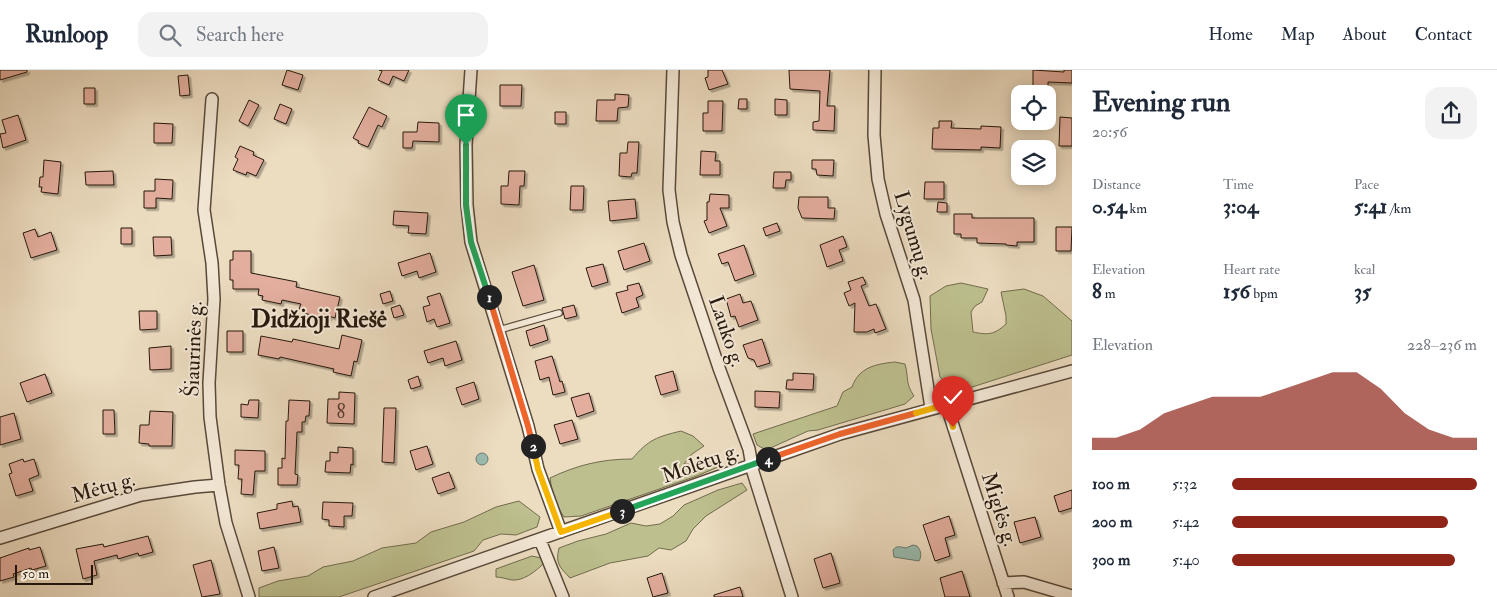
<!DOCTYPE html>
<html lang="en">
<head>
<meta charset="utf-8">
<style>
  :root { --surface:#fff; --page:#f2f2f3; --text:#1f2937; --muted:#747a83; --line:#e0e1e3; --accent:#8f2418 }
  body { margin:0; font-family:"IM FELL Double Pica",serif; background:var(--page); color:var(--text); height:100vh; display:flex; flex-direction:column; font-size:19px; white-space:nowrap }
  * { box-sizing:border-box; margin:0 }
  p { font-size:16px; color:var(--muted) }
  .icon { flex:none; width:28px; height:28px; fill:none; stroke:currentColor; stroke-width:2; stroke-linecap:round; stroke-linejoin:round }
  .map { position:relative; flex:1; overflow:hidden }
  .drawer { display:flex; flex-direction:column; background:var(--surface); width:425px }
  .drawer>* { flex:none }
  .controls { position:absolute; left:1011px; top:15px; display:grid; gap:10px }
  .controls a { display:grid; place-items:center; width:45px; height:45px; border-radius:10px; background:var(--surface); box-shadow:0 2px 12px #0003; font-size:25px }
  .scale { position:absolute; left:15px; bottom:12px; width:78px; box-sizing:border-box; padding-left:5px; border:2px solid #26180d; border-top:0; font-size:14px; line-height:18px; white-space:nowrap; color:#26180d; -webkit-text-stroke:4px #f3e8d6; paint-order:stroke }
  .pin { position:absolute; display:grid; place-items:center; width:42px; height:42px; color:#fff; margin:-51px -21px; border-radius:50% 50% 50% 0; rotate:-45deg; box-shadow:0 0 5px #0007 }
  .pin .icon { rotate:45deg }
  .km { position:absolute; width:25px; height:25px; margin:-12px; border-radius:50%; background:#222; color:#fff; font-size:14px; line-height:25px; text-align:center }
  .round { display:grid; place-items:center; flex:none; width:52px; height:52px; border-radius:15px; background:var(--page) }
  .overview { display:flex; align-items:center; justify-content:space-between; height:85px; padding:0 20px }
  h1 { font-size:28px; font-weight:700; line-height:38px }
  .stats { display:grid; grid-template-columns:repeat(3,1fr); gap:8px; height:85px; padding:5px 20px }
  .stats div { display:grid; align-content:center }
  .stats b { font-size:21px; font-weight:700 }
  .stats small { font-size:14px; font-weight:400 }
  .stats p { font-size:14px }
  .chart { height:140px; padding:10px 20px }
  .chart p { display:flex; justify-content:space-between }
  .chart svg { width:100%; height:90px; margin-top:5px; fill:var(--accent); opacity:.7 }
  ul { padding:0 20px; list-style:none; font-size:16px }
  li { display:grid; grid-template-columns:80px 60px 1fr; align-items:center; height:38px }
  li i { height:12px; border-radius:6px; background:var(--accent) }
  header { display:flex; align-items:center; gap:30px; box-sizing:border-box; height:70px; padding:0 25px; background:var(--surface); border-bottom:1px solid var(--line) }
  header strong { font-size:24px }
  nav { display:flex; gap:28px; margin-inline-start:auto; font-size:18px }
  .search { width:350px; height:45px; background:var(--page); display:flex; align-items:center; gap:12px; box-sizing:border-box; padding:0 18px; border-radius:15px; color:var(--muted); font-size:19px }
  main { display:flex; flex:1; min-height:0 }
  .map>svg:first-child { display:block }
  .green { fill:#bdbf8e; stroke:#726c4e }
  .water { fill:#99bcb0; stroke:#6b7a6f }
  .building { fill:#e3ae9e; stroke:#26180d; filter:url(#shadow) }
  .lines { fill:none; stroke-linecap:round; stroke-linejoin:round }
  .lane-casing { stroke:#58493a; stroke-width:8 }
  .street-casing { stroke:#58493a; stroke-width:14 }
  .lane { stroke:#f3e8d6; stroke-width:5.5 }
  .street { stroke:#f3e8d6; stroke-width:11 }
  .split-1-casing { stroke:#fff; stroke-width:10 }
  .split-2-casing { stroke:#fff; stroke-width:10 }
  .split-3-casing { stroke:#fff; stroke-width:10 }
  .split-4-casing { stroke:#fff; stroke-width:10 }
  .split-5-casing { stroke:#fff; stroke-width:10 }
  .split-6-casing { stroke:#fff; stroke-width:10 }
  .split-1 { stroke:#22a559; stroke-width:6 }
  .split-2 { stroke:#f0652b; stroke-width:6 }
  .split-3 { stroke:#f5b400; stroke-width:6 }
  .split-4 { stroke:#22a559; stroke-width:6 }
  .split-5 { stroke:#f0652b; stroke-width:6 }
  .split-6 { stroke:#f5b400; stroke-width:6 }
  .labels { text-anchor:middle; stroke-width:4; stroke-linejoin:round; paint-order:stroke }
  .number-label { font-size:19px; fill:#553e31 }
  .street-label { font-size:21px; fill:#26180d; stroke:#f3e8d6 }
  .quarter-label { font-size:24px; font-weight:bold; fill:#26180d; stroke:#f3e8d6 }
</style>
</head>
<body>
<header>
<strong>Runloop</strong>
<div class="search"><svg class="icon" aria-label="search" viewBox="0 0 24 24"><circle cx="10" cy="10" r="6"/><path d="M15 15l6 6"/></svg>Search here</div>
<nav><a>Home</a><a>Map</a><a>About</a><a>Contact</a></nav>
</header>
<main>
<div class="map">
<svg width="1072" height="527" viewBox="0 0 1072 527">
  <defs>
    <filter id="shadow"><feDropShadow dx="2.5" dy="2.5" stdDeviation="0" flood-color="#0004"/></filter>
  </defs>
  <rect width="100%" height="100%" fill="#ecdcc0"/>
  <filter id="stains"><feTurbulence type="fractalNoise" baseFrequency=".004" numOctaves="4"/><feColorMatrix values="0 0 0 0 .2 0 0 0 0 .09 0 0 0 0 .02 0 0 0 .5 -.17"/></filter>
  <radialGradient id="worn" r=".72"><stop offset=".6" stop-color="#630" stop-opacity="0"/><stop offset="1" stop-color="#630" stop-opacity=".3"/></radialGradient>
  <path class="green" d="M961 213 988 219 982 232 975 236 971 242 973 262C988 265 994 265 1006 254V246L1001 222 1024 219 1043 226 1072 251V285L966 319 951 316 940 307 931 259 930 226 946 216Z
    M895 292 905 294C909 308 905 313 914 326L905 334 818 360 808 361 766 380 757 375 753 364 837 336 843 322 852 317C859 297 876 294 895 292Z
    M681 361 693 366 704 376 692 384 684 394C697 395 700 388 715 391L718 397 697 406 581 446 564 447C556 435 552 423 550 408 577 395 602 389 632 389 649 369 657 367 681 361Z
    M742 413 747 420 706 446 693 459 686 471 671 480 659 478 648 486 610 493 570 508C560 497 555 494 559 478L578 471 606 464 631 453 646 456 660 454 673 446 684 435 718 420Z
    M519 431 540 447 537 457 516 465 501 464 483 470 474 481 339 527H259V518L278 511 308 506 323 497 353 491 382 478 416 473 431 462 464 452 496 437Z
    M532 486 541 488 543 494C535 502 523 511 512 510 506 509 501 507 496 507V499Z"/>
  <path class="water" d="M476 389a6 6 0 1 1 12 0a6 6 0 1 1-12 0Z
    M913 475 917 476C921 480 922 486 919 491L894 487 893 480C897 475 900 477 906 478Z"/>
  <path class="building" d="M0 0H27V2L0 10Z
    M287 0 303 5 298 20 282 15Z
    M379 0H409L404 11 393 6 389 15 378 10 382 1Z
    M708 0H722L728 14 709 20 705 8 708 7Z
    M789 0H830L827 36H835L834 61 813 60V52L819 51 820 21 790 19Z
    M1033 0 1064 2V0H1072V13L1048 12V17H1033Z
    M188 5 190 25 180 26 178 6Z
    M500 15H522L521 36H500Z
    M84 18H95V34H84Z
    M615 24 629 25 628 37 618 38 617 51H596L597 30H615Z
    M739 29H747V39H738Z
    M775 29 787 30V45H775Z
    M249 30 259 35 248 56 239 51Z
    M708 31H723L722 61H703V43H708Z
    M280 34 292 39 286 54 274 49Z
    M369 37 387 46 382 57 378 55 368 77 358 73 359 71 353 68Z
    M555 42H566V54H555Z
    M18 45 26 70 3 78 0 64 6 63 2 50Z
    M1060 47 1072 48V76H1059Z
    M939 51H952L951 58 981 59V56L1001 57 1000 78 981 77V80L932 79 933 58H939Z
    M418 52 439 53V72L413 71 412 78H403V62H417Z
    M154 53 173 54 172 73H154Z
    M628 72H639L637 103H632L631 107 619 106 620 83H627Z
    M240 76 254 82 253 85 264 90 256 106 247 102 246 105 233 100 238 89 235 87Z
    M701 81 716 82 715 91H720V105H700Z
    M44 90 61 92 58 124 41 122 42 117H39L40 107H43Z
    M812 90H834L833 106 817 105 816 99H812Z
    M113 101 114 115H86L85 102Z
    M509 101H525L524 116H520L519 135 501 134V116H508Z
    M774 102H791V110H786L785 118H773Z
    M155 109 173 110 172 129 156 128V138H144V121H155Z
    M925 112H944V129H924Z
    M571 116H584L583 140H570Z
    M710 124 729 125V138H720L727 156 709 163 704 151 707 150V132H709Z
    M799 127H828V138H835L834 149 802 148 798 138Z
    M635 129 637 148 610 151 608 131Z
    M938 132 947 133V142H937Z
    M394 141 428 143 426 164 408 163 409 156 393 155Z
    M954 144H972V148H1034V172H1017V176L1006 175V174L977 173V168H961V164H954Z
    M777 153 780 161 766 166 763 158Z
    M1056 157H1072L1071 181H1056Z
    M121 158H132V174H121Z
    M35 159 38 167 51 162 57 180 31 188 23 163Z
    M843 166 847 177 839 180 843 191 827 197 820 175Z
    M153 167H171L172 185 154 186Z
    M644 173 650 191 624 200 618 181Z
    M744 175 754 204 735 211 728 192 722 194 718 184Z
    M233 181H251V203L297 212 296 217 340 227 335 248 329 246V249L303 243 304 240 299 239 301 234 282 230 281 234 262 230 263 226 258 225 259 219H233V210H230V190H233Z
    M430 183 436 202 419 208 417 201 402 206 398 193Z
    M603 194 608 212 592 217 586 198Z
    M534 195 544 230 523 236 512 202Z
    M863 207 866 214 861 216 869 236 876 234 886 259 875 263 874 259 867 262H854L855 233 849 236 844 223 851 220 848 212Z
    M639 213 643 225 636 228 639 237 622 243 616 223 628 220 627 216Z
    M390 221 393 231 383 234 380 224Z
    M440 223 450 253 437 257 434 249 427 252 423 237 430 235 427 227Z
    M740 224 743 233 751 231 758 250 739 257 735 246 731 247 726 229Z
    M400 235 404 245 394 248 391 238Z
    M574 235 577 246 565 249 562 238Z
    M139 241H157V259L140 260Z
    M544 255 548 270 530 276 526 261Z
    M227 261H243V282H227Z
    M342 265 362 270 357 292 354 291 351 306 333 302 334 299 280 287 279 289 258 285 261 266 292 272 293 269 339 279Z
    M762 269 770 293 757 297 754 290 748 288 743 275Z
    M456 271 462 290 445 296 443 288 428 293 424 281Z
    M171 276V299L150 300 149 278Z
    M552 286 560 312 562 311 565 322 553 325 549 307 540 310 535 291Z
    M673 301 678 320 661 325 655 306Z
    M793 303 814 304 813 320 786 319 787 310H793Z
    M45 304 52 323 27 332 20 313Z
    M418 306 421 316 411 319 408 310Z
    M474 312 479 329 462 335 456 318Z
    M755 321 780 322 779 338 755 337Z
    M339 322 355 323 354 354 327 353 328 329H339Z
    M589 323 594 341 577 347 571 328Z
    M249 330H259L258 348 241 347V334L248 335Z
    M289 330 310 331 309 346H306L305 352H302V362H297L295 404 298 405 297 415H278V398H282V388L285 389 286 351H288Z
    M384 338H396L394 393 382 392Z
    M103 340H114L115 364H103Z
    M150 341 173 342 172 376H149V374L139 373 140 355H149Z
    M14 343 21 369 0 375V347Z
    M572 350 578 369 560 374 554 355Z
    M427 376 433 394 416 400 410 381Z
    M338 377 353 378V395L351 394 350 403 325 402 326 391H330V382L338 383Z
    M235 380 265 381V401H255L253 425 241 424 242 409H238L239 395H235Z
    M23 389 24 392 34 389 39 405 29 409 33 421 16 426 9 404 12 403 9 394Z
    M449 402 455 418 438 424 432 408Z
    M1072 420V438L1059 442 1054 426Z
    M292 431 293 437 298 436 301 452 260 459 257 443 277 439V434Z
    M323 432 353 433 352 446H344V457L329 456V450L322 449Z
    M949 446 955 465 945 468 950 486 935 491 923 455Z
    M1035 447 1041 467 1020 473 1014 452Z
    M148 466 153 482 139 486 138 483 118 489 117 485 94 491 97 505 83 509 76 479 103 474 104 477Z
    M40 477 46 496 32 500 31 498 13 504 14 507 0 511V488L29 478V480Z
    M274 477 279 498 262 501 258 481Z
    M831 483 840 513 823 518 814 489Z
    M211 490 220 524 202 527 193 495Z
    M962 501 970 527H945L940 508Z
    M662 503 668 523 653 527 647 508Z
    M740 517 743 527H714V525Z"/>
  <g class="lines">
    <defs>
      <path id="lane" d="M499 260 559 243"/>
      <path id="street" d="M471 0 466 75 467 135 471 172 528 356 538 399 561 462
        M673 0 669 120 673 152 681 185 719 298 749 379 753 402 792 527
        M875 0 874 65 878 109 886 144 914 230 931 338
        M212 29 204 140 212 193 214 229 209 313 210 347 219 415 226 453 249 527
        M948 334 949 343 1008 527
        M0 468 141 425 195 417 219 415
        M540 470 563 527
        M1003 513 1024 512 1072 526
        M374 527 840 364 1072 301"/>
    </defs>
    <use href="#lane" class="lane-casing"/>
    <use href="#street" class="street-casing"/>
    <use href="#lane" class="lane"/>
    <use href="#street" class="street"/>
  </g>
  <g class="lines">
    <defs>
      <path id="split-1" d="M466 75V135L471 172 489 227"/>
      <path id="split-2" d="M489 227 528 356 533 376"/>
      <path id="split-3" d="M533 376 538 399 561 462 622 441"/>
      <path id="split-4" d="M622 441 768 389"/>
      <path id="split-5" d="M768 389 840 364 916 343"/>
      <path id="split-6" d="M916 343 948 334 953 357"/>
    </defs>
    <use href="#split-1" class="split-1-casing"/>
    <use href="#split-2" class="split-2-casing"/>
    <use href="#split-3" class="split-3-casing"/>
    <use href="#split-4" class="split-4-casing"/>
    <use href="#split-5" class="split-5-casing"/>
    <use href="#split-6" class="split-6-casing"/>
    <use href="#split-1" class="split-1"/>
    <use href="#split-2" class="split-2"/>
    <use href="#split-3" class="split-3"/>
    <use href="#split-4" class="split-4"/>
    <use href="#split-5" class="split-5"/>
    <use href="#split-6" class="split-6"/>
  </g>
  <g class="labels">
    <g class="number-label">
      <text x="341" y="348">8</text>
    </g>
    <g class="street-label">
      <text transform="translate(914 165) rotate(73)" y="7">Lygumų g.</text>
      <text transform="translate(727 261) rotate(71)" y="7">Lauko g.</text>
      <text transform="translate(193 279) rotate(-88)" y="7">Šiaurinės g.</text>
      <text transform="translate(700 393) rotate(-20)" y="7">Molėtų g.</text>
      <text transform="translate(103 417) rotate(-16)" y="7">Mėtų g.</text>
      <text transform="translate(1000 439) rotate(72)" y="7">Miglės g.</text>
    </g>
    <g class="quarter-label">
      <text x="319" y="257">Didžioji Riešė</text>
    </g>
  </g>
  <rect width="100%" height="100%" filter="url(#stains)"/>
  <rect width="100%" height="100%" fill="url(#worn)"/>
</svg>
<div class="controls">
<a><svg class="icon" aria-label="locate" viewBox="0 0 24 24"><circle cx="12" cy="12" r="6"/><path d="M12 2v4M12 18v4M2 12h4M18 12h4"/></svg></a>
<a><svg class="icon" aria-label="layers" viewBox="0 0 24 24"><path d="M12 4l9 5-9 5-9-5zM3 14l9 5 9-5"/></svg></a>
</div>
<div class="scale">50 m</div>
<div class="pin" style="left:466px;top:75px;background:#1e9e55"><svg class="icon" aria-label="arrive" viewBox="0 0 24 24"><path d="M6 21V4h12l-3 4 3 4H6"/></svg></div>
<div class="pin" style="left:953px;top:357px;background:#d93025"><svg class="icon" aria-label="check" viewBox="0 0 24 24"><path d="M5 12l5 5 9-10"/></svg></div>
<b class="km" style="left:489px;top:227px">1</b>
<b class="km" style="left:533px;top:376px">2</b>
<b class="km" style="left:622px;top:441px">3</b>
<b class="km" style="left:768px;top:389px">4</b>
</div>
<section class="drawer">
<div class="overview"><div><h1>Evening run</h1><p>20:56</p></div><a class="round"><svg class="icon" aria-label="share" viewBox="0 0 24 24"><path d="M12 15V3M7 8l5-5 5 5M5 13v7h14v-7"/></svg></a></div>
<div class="stats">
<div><p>Distance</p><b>0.54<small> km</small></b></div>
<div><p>Time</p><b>3:04</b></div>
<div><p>Pace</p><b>5:41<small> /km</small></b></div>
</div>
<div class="stats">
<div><p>Elevation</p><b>8<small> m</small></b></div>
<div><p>Heart rate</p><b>156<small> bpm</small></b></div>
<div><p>kcal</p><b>35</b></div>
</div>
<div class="chart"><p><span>Elevation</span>228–236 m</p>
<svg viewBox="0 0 160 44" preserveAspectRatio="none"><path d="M0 44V38L10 38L20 34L30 26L40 22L50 18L60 18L70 18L80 14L90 10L100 6L110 6L120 14L130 26L140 34L150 38L160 38V44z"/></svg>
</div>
<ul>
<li><b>100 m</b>5:32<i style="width:100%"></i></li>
<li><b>200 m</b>5:42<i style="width:88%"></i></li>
<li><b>300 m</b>5:40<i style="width:91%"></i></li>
</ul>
</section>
</main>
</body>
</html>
